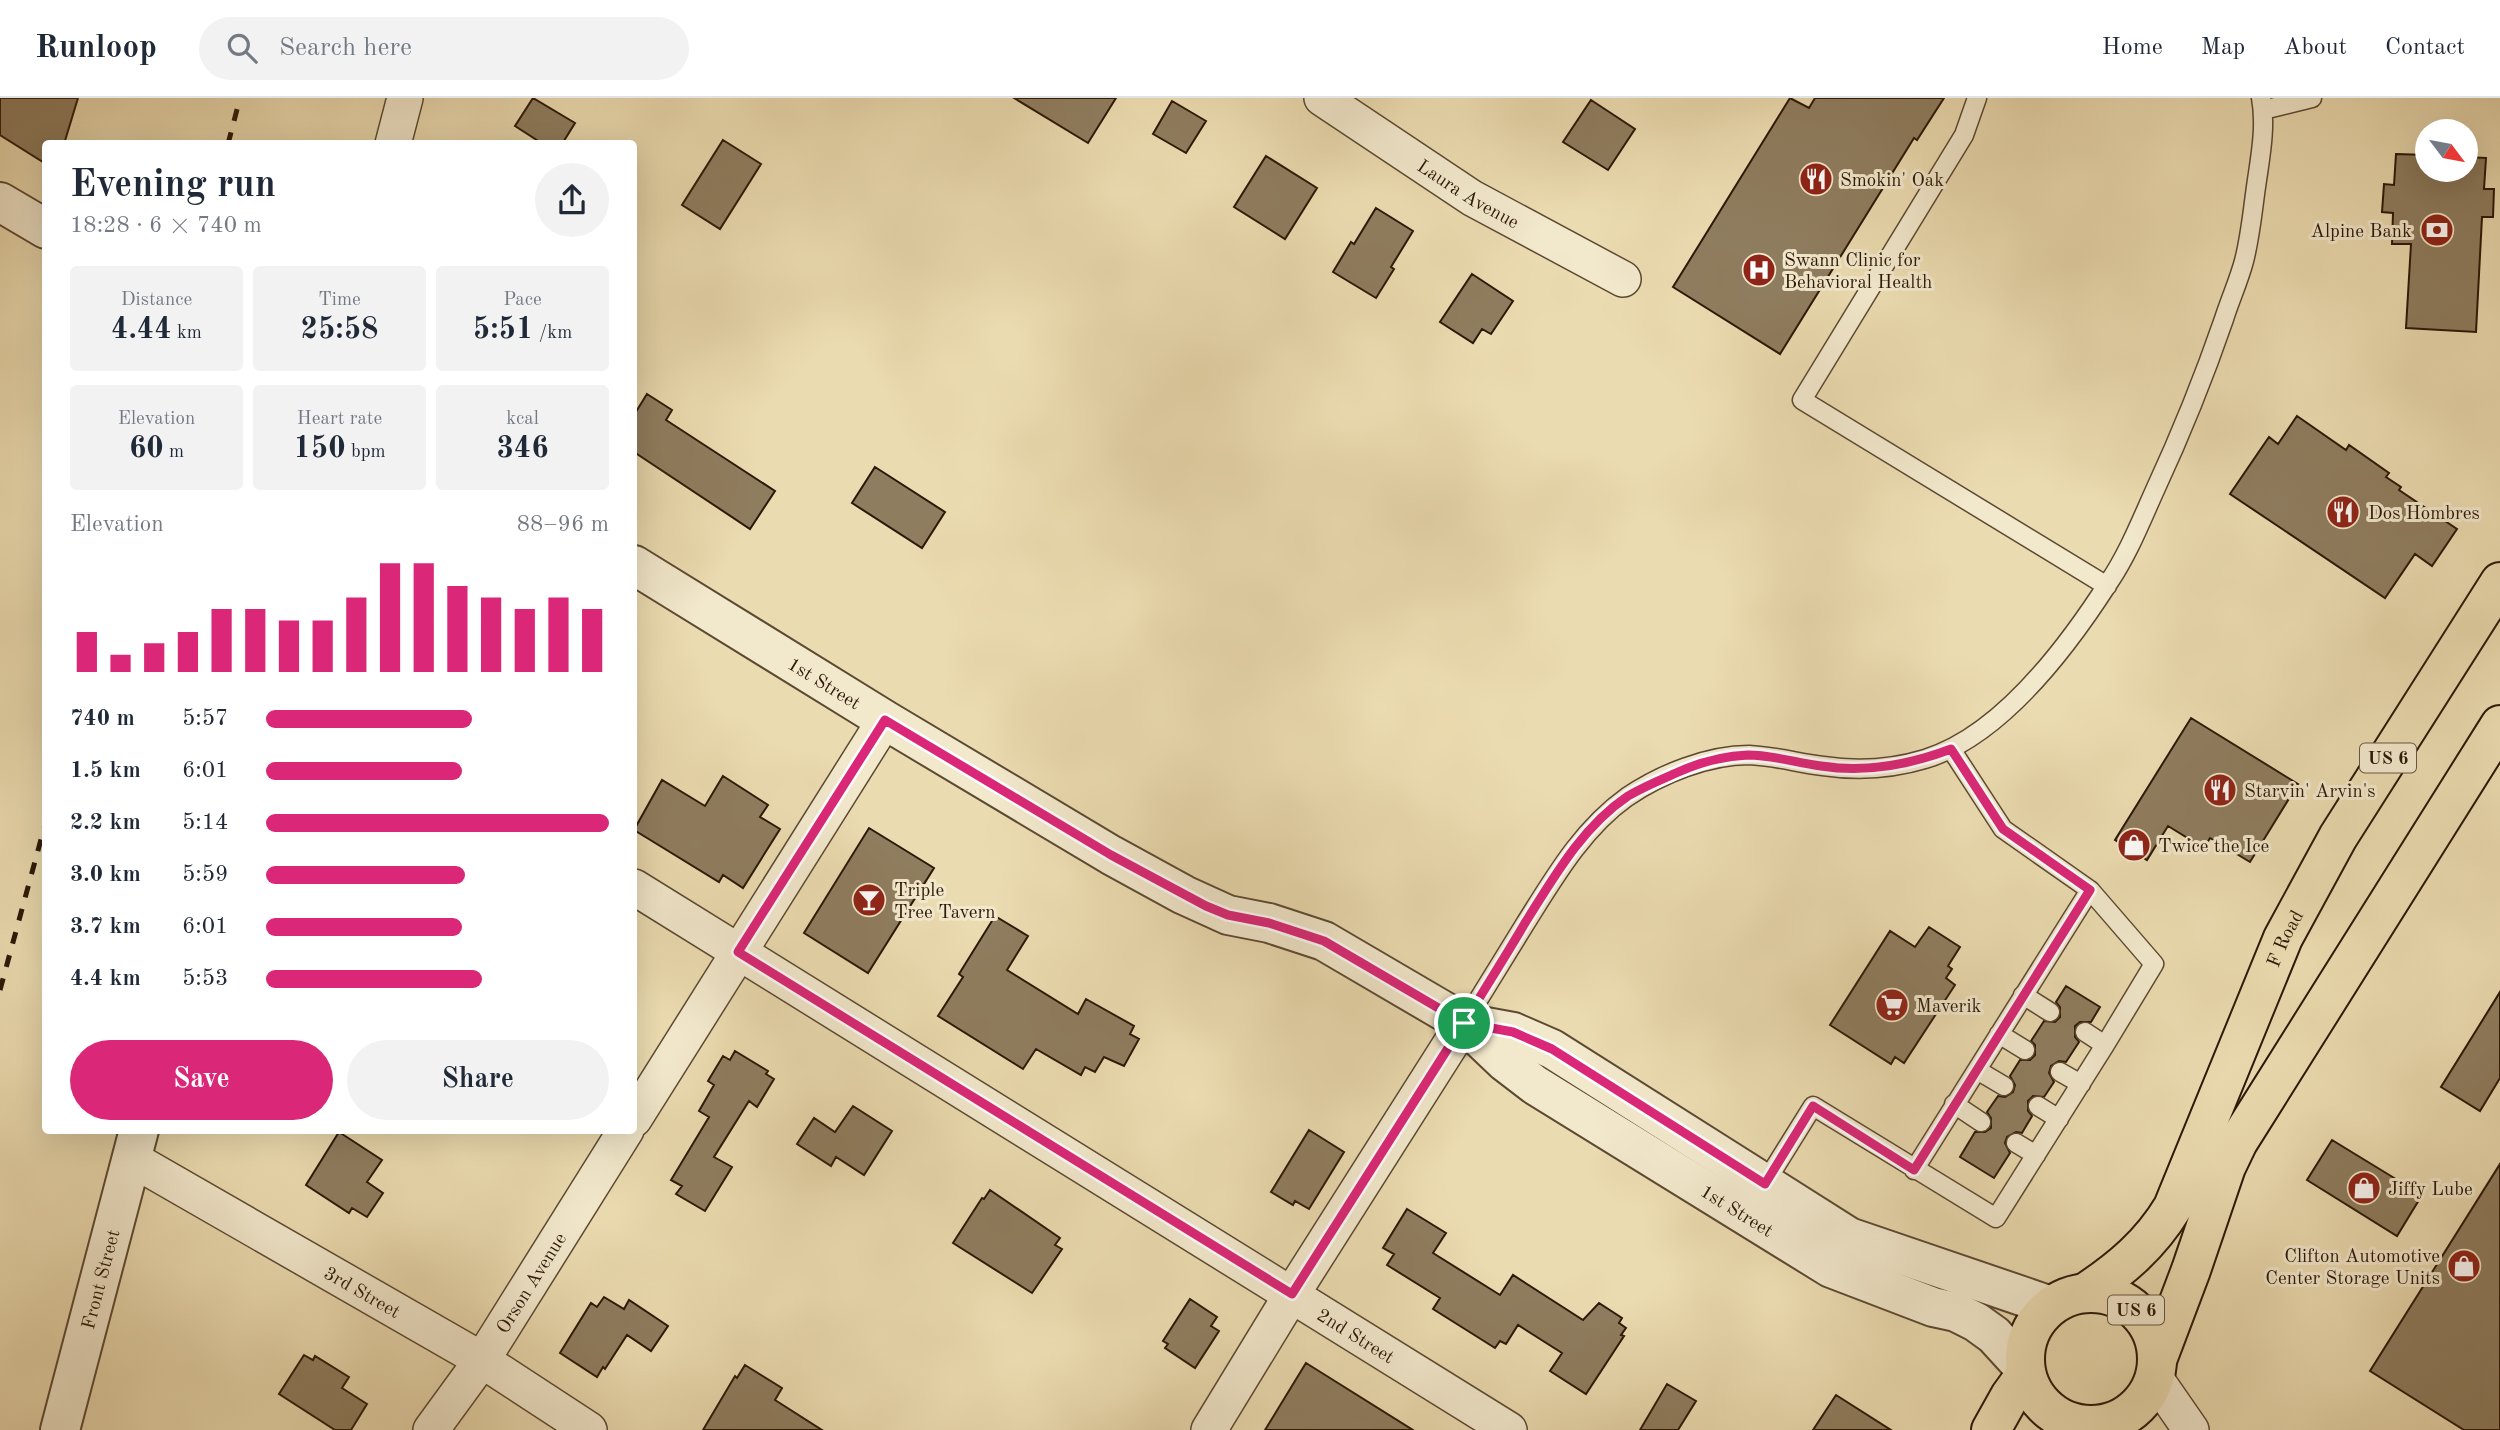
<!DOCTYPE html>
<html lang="en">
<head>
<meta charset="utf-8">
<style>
  :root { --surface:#fff; --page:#f2f2f3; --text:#1f2937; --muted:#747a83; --line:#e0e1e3; --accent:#db2777 }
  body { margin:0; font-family:"Old Standard TT",serif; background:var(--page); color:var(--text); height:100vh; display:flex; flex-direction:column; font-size:26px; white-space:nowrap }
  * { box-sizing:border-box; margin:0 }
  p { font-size:23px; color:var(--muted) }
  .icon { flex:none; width:38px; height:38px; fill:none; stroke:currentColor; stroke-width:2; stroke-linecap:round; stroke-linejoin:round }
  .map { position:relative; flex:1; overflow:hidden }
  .drawer { position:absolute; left:42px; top:42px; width:595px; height:994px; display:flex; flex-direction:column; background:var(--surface); border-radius:7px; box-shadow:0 7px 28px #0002 }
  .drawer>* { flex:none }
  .needle { width:46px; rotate:122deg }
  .controls { position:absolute; left:2415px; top:21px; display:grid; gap:14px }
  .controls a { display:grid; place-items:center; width:63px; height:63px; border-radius:50%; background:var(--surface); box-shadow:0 7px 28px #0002; font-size:35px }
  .pin { position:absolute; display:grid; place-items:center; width:60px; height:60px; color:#fff; margin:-30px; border:4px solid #fff; border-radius:50%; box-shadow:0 2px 7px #0007 }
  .round { display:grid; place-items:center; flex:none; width:74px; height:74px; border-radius:37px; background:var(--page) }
  .headline { display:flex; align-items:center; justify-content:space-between; height:119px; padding:0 28px }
  h1 { font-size:38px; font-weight:800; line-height:52px }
  .metrics { display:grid; grid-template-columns:repeat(3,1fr); gap:10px; height:119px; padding:7px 28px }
  .metrics div { display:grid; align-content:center; border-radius:7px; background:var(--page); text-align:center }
  .metrics b { font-size:30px; font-weight:800 }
  .metrics small { font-size:19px; font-weight:400 }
  .metrics p { font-size:19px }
  .chart { height:196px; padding:14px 28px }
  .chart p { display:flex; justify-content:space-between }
  .chart svg { width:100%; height:126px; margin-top:7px; stroke:var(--accent); stroke-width:6 }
  .button { display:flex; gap:14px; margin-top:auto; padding:14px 28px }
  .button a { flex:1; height:80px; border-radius:42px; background:var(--accent); color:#fff; font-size:28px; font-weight:800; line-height:80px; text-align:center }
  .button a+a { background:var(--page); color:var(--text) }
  ul { padding:0 28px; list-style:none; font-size:23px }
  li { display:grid; grid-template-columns:112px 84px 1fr; align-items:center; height:52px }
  li i { height:18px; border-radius:9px; background:var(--accent) }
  header { display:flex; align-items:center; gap:42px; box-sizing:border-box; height:98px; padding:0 35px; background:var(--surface); border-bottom:2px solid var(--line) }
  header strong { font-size:33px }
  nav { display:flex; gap:38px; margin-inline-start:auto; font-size:24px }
  .search { width:490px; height:63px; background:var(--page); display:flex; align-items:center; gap:18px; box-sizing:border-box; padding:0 24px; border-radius:38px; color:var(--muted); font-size:26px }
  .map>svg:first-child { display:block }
  .building { fill:#8f7d5f; stroke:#2c1808; stroke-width:2 }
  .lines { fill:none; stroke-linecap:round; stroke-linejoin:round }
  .service-casing { stroke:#5c4932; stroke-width:21 }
  .minor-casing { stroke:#5c4932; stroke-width:38 }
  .tertiary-casing { stroke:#5c4932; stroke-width:42 }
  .primary-casing { stroke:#2c1808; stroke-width:42 }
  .service { stroke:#f2e8cc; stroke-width:18 }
  .minor { stroke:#f2e8cc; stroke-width:35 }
  .tertiary { stroke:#f2e8cc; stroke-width:38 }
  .primary { stroke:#ebdbb0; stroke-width:38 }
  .rail { stroke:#2c1808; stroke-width:5; stroke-dasharray:12 12; stroke-linecap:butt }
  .route-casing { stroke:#fff; stroke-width:14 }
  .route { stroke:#db2777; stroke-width:9 }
  .labels { text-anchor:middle; stroke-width:6; stroke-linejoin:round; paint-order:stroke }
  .shield { fill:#f2e8cc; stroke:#675643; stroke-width:2 }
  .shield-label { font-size:18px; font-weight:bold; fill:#2c1808 }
  .poi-label { font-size:19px; fill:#2c1808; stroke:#f2e8cc; text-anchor:start }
  .street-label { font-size:19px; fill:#2c1808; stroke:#f2e8cc }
</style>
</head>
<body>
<header>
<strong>Runloop</strong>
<div class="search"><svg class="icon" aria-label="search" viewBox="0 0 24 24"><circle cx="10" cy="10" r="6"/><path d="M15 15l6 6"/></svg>Search here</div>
<nav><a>Home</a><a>Map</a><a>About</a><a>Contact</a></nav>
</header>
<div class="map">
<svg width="2500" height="1332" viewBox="0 0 2500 1332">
  <rect width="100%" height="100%" fill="#ebdbb0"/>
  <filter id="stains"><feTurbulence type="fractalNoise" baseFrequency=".00286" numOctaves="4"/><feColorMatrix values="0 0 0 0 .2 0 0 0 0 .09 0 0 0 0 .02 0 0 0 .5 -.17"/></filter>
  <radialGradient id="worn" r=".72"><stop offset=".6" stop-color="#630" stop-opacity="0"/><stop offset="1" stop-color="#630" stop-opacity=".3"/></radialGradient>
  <path class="building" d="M0 0H78L64 46H46V66L0 37Z
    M533 0 575 25 562 46H543L515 28Z
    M1014 0H1116L1088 45Z
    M1790 0 1809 10 1815 0H1944L1917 42 1914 40 1780 256 1673 189Z
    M1591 2 1635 31 1608 72 1563 44Z
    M1172 3 1206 23 1186 55 1153 36Z
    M723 42 761 66 720 131 682 107Z
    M2396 56 2427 57V72H2466V59L2486 60 2484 91H2494L2493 119H2482L2476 234 2406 230 2411 146H2392L2393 115 2382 114 2384 86 2394 87Z
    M1266 58 1317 90 1285 141 1234 109Z
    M1376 110 1413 133 1391 169 1394 171 1376 200 1333 174 1351 144 1354 146Z
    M1472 176 1513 203 1491 236 1482 231 1473 245 1440 224Z
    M647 296 672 312 666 322 775 393 750 431 634 354V317Z
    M2297 318 2346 352 2349 347 2389 375 2386 379 2401 389 2399 392 2457 431 2432 468 2415 456 2385 500 2230 396 2269 339 2278 346Z
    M875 369 945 414 922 450 852 405Z
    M2191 620 2298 686 2250 764 2210 740 2204 750 2168 728 2147 762 2115 742Z
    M723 678 768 707 760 719 780 731 743 790 723 777 719 784 634 732 662 682 705 708Z
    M869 730 934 770 868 875 804 835Z
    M995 818 1028 838 1007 872 1078 916 1086 901 1134 928 1130 936 1139 941 1124 968 1104 959 1095 974 1085 969 1081 977 1036 951 1023 971 938 918 963 879 959 876Z
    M1929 829 1960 849 1948 868 1952 871 1946 880 1955 887 1904 965 1895 959 1891 966 1830 927 1890 833 1915 849Z
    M2066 888 2100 909 2091 924H2080L2075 928V939L2079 944 2066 964 2059 963 2051 968 2049 975 2054 984 2044 999 2033 998 2028 1003V1013L2032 1018 2022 1035 2016 1034 2007 1039 2005 1045 2010 1055 1994 1080 1960 1059 1975 1034H1985L1991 1030V1020L1987 1014 1998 998 2005 999 2013 994 2015 987 2010 978 2020 962H2030L2035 957V947L2031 943 2044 923 2055 924 2060 919V909L2056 904Z
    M2500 894V980L2480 1013 2441 989Z
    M735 953 768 973 766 976 774 981 757 1009 749 1003 714 1059 732 1069 705 1113 676 1096 682 1088 671 1082 709 1019 699 1013 714 987 708 983 723 958 730 962Z
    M853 1008 892 1033 864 1077 836 1059 831 1068 797 1046 814 1020 835 1034Z
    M1309 1032 1344 1054 1309 1111 1295 1103 1293 1107 1271 1094Z
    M339 1034 382 1062 367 1084 383 1095 367 1119 352 1110 349 1115 306 1087Z
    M2332 1042 2422 1097 2397 1138 2307 1082Z
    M2500 1066V1332H2464L2370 1273Z
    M990 1092 1060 1140 1055 1147 1062 1151 1032 1195 953 1145 982 1100 984 1101Z
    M1407 1111 1446 1135 1433 1155 1500 1197 1513 1177 1583 1222 1599 1205 1622 1220 1619 1225 1626 1230 1621 1237 1624 1238 1586 1296 1550 1273 1562 1255 1518 1227 1506 1246 1500 1243 1495 1250 1433 1211 1440 1200 1387 1167 1394 1156 1383 1150Z
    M604 1199 624 1211 629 1202 668 1228 651 1253 627 1237 605 1271 603 1269 597 1279 560 1255 591 1205 597 1209Z
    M1190 1201 1217 1219 1211 1228 1219 1233 1195 1270 1165 1250 1168 1246 1163 1243Z
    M304 1257 313 1262 315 1258 349 1279 342 1290 367 1306 351 1332H335L279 1296Z
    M1306 1265 1413 1332H1265Z
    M745 1267 782 1290 775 1302 822 1332H703L735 1278 737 1280Z
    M1667 1286 1696 1303 1678 1332H1640Z
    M1836 1297 1891 1332H1813Z"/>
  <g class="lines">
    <defs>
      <path id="service" d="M1977 0 1964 37 1802 302 2107 488
        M2263 12 2312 0
        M2023 897 2050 914
        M1464 925C1484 892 1505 859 1525 826 1554 780 1582 731 1627 699 1661 676 1708 657 1749 657 1774 658 1798 665 1823 668 1857 673 1892 671 1925 661 2001 638 2068 548 2109 484 2128 456 2141 423 2155 392 2181 336 2204 279 2224 221 2230 202 2239 182 2244 163 2251 136 2253 108 2257 82 2261 55 2266 26 2261 0
        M2085 934 2105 947
        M1999 936 2025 952
        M1977 972 2004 988
        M2060 974 2081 986
        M1954 1006 1981 1024
        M2038 1008 2059 1021
        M2016 1045 2036 1057
        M1914 1072 2090 792
        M1765 1085 1813 1008 1996 1120 2105 947 2154 866 2090 792 2003 731 1951 651"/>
      <g id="minor">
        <path id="s1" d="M1322 0 1472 100 1623 181"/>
        <path d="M393 46 405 0"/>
        <path id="s2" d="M634 789 1509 1332"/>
        <path d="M634 1021 885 622"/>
        <path id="s3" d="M132 1061 482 1262 589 1332"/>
        <path d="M2155 1280 2191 1332"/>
        <path d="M2098 1328 2104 1332"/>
        <path id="s4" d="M431 1332 482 1262 626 1032"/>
        <path d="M1209 1332 1292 1196 1464 925"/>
      </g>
      <g id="tertiary">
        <path d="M0 104 46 131"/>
        <path id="s5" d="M634 467 885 622 1111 757 1184 797 1228 817 1269 825 1324 843 1464 925 1505 964 1535 987 1831 1170 1933 1209 1956 1214 1976 1224 1994 1237 2025 1271"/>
        <path d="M1464 925 1513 934 1552 951 1849 1139 2051 1208"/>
        <path id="s6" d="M60 1332 139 1032"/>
      </g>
      <g id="primary">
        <circle cx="2091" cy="1261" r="66"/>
        <path id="s7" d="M2085 1195C2121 1171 2150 1147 2173 1109L2283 840 2338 739 2500 484"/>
        <path d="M2157 1262 2191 1172 2226 1069 2238 1044 2500 627"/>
        <path d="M1991 1332 2010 1298 2026 1276"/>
      </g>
    </defs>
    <use href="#service" class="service-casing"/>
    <use href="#minor" class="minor-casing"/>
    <use href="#tertiary" class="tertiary-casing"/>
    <use href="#primary" class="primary-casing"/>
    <use href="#service" class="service"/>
    <use href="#minor" class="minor"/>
    <use href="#tertiary" class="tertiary"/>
    <use href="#primary" class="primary"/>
    <path class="rail" d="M228 46 240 0
      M0 892 46 723"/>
  </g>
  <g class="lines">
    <defs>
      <path id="route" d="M1464 925 1292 1196 738 854 885 622 1111 757 1206 808 1228 817 1269 825 1324 843 1464 925 1513 934 1552 951 1765 1086 1813 1008 1914 1072 2090 792 2003 731 1951 651C1909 667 1866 675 1821 668 1797 665 1773 657 1748 657 1723 658 1698 665 1676 675 1660 682 1643 689 1628 698 1582 729 1554 779 1525 825 1505 859 1484 892 1464 925"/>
    </defs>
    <use href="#route" class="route-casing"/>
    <use href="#route" class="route"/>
  </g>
  <defs>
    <symbol id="restaurant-disc" viewBox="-11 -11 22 22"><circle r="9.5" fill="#8f2418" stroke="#f2e8cc"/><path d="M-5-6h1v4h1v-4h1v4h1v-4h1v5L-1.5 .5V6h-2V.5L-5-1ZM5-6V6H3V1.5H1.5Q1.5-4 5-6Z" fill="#fff"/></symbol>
    <symbol id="bank-disc" viewBox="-11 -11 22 22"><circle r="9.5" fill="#8f2418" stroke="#f2e8cc"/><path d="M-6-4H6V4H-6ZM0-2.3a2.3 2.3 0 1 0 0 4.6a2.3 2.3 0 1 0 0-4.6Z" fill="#fff"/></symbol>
    <symbol id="hospital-disc" viewBox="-11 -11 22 22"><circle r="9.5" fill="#8f2418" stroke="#f2e8cc"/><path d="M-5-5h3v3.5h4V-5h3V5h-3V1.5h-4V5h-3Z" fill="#fff"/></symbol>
    <symbol id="shop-disc" viewBox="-11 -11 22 22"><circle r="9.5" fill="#8f2418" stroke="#f2e8cc"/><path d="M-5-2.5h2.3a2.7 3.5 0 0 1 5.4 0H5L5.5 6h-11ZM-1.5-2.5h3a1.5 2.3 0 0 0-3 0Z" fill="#fff"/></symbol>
    <symbol id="bar-disc" viewBox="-11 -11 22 22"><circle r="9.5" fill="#8f2418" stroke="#f2e8cc"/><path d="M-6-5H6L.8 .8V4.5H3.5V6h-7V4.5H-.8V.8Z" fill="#fff"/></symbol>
    <symbol id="supermarket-disc" viewBox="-11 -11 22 22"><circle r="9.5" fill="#8f2418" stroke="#f2e8cc"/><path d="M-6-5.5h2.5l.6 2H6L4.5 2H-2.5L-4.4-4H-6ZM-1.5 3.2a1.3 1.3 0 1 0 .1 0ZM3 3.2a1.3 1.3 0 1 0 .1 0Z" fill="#fff"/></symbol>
  </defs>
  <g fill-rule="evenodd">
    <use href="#restaurant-disc" x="1797" y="62" width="38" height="38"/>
    <use href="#bank-disc" x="2418" y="113" width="38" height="38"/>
    <use href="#hospital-disc" x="1740" y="153" width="38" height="38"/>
    <use href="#restaurant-disc" x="2324" y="395" width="38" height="38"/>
    <use href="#restaurant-disc" x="2201" y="673" width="38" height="38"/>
    <use href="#shop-disc" x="2115" y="728" width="38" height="38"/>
    <use href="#bar-disc" x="850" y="783" width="38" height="38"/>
    <use href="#supermarket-disc" x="1873" y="888" width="38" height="38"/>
    <use href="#shop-disc" x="2345" y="1071" width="38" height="38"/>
    <use href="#shop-disc" x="2445" y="1149" width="38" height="38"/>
  </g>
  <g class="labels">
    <g class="shield">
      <rect x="2360" y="645.5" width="56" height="29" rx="5"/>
      <rect x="2108" y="1197.5" width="56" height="29" rx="5"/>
    </g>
    <g class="shield-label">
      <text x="2388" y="666">US 6</text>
      <text x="2136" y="1218">US 6</text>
    </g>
    <g class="poi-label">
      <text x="1840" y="88">Smokin' Oak</text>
      <text x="2412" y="139" text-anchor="end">Alpine Bank</text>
      <text x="1784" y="168">Swann Clinic for<tspan x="1784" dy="22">Behavioral Health</tspan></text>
      <text x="2368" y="421">Dos Hombres</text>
      <text x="2244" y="699">Starvin' Arvin's</text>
      <text x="2158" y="754">Twice the Ice</text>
      <text x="894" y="798">Triple<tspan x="894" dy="22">Tree Tavern</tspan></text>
      <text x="1916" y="914">Maverik</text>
      <text x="2388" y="1097">Jiffy Lube</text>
      <text x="2440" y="1164" text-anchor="end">Clifton Automotive<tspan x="2440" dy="22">Center Storage Units</tspan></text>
    </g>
    <g class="street-label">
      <text dy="7" stroke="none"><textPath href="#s1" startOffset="175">Laura Avenue</textPath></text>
      <text dy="7" stroke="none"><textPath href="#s5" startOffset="224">1st Street</textPath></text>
      <text dy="7" stroke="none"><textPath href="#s7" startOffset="415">F Road</textPath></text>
      <text dy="7" stroke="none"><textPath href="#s5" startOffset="1284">1st Street</textPath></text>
      <text dy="7" stroke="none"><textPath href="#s6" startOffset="156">Front Street</textPath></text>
      <text dy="7" stroke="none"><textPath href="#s4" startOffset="178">Orson Avenue</textPath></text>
      <text dy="7" stroke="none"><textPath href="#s3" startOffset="266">3rd Street</textPath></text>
      <text dy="7" stroke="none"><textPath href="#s2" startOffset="850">2nd Street</textPath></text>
    </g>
  </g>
  <rect width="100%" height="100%" filter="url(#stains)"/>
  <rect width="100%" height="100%" fill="url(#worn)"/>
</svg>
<div class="controls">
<a><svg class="needle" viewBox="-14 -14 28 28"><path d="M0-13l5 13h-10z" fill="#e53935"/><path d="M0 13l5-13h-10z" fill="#747a83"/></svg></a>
</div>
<div class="pin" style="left:1464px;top:925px;background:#1e9e55"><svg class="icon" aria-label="arrive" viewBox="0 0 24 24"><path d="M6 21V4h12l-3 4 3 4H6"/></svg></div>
<section class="drawer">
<div class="headline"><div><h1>Evening run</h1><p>18:28 · 6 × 740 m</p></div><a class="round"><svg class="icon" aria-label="share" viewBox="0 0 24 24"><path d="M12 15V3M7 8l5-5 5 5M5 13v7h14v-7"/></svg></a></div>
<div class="metrics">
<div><p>Distance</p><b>4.44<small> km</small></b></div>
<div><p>Time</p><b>25:58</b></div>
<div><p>Pace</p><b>5:51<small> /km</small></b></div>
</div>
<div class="metrics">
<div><p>Elevation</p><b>60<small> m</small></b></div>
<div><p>Heart rate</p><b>150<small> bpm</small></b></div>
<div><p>kcal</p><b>346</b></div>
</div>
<div class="chart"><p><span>Elevation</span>88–96 m</p>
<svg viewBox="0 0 160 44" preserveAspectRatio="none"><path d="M5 44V30M15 44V38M25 44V34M35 44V30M45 44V22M55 44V22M65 44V26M75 44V26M85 44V18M95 44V6M105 44V6M115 44V14M125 44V18M135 44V22M145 44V18M155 44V22"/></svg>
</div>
<ul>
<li><b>740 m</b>5:57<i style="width:60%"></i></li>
<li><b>1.5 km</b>6:01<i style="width:57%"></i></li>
<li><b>2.2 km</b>5:14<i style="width:100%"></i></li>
<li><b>3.0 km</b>5:59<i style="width:58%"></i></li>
<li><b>3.7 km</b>6:01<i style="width:57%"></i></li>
<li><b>4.4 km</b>5:53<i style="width:63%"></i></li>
</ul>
<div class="button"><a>Save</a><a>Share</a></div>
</section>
</div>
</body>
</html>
